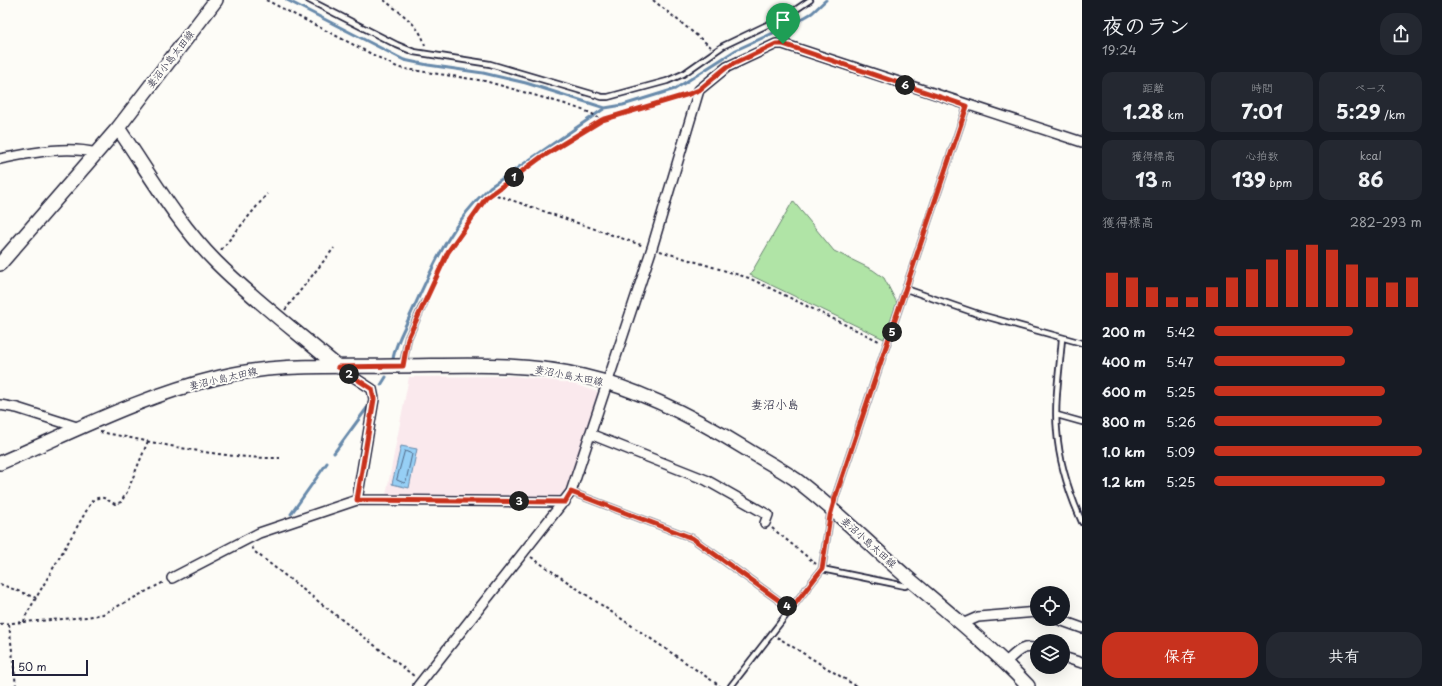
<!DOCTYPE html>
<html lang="ja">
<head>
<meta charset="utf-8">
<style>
  :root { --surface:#171b24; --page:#242831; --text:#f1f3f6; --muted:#9ea1a6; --accent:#c8321e }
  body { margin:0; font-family:"Playpen Sans","Klee One",sans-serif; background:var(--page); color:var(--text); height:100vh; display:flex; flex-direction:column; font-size:15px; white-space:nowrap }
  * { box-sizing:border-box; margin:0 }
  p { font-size:13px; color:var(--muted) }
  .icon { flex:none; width:22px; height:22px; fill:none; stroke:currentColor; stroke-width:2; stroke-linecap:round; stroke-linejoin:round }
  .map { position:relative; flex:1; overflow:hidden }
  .panel { display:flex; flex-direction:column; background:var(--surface); width:360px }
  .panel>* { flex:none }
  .buttons { position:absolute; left:1030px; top:586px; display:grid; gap:8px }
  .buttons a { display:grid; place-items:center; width:40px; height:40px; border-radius:50%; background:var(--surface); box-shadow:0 4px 16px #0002; font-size:20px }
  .scale { position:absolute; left:12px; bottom:10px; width:76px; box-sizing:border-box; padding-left:4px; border:2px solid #22223b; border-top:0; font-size:11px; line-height:14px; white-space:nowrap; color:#22223b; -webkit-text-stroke:3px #fdfcf7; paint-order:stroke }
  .pin { position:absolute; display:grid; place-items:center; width:34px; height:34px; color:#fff; margin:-41px -17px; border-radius:50% 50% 50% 0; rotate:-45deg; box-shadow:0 0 4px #0007 }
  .pin .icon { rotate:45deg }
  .km { position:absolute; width:20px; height:20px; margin:-10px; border-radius:50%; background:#222; color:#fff; font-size:11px; line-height:20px; text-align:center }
  .round { display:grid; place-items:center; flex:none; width:42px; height:42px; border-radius:16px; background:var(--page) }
  .summary { display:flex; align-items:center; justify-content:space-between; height:68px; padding:0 20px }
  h1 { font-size:22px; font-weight:700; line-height:30px }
  .stats { display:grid; grid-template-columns:repeat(3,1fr); gap:6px; height:68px; padding:4px 20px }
  .stats div { display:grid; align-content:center; border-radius:10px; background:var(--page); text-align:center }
  .stats b { font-size:20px; font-weight:700 }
  .stats small { font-size:11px; font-weight:400 }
  .stats p { font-size:11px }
  .chart { height:112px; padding:8px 20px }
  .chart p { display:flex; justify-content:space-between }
  .chart svg { width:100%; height:72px; margin-top:4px; stroke:var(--accent); stroke-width:6 }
  .action { display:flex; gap:8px; margin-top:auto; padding:8px 20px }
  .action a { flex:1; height:46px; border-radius:16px; background:var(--accent); color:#fff; font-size:16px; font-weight:700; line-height:46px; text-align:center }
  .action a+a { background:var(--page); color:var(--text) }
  ul { padding:0 20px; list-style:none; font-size:13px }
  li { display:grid; grid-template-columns:64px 48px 1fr; align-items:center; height:30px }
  li i { height:10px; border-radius:5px; background:var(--accent) }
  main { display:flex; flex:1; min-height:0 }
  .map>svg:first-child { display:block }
  .built { fill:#fae9ed }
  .green { fill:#b0e4a6; stroke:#698370 }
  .water { fill:#96cff5; stroke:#688aab }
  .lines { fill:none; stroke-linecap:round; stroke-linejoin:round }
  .shore { stroke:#506785; stroke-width:1 }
  .stream { stroke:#688aab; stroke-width:3 }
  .lane-casing { stroke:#22223b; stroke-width:8 }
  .street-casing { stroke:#22223b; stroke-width:12 }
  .secondary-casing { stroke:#22223b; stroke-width:16 }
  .path { stroke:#22223b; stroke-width:2; stroke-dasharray:3 3; stroke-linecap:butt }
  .lane { stroke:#fdfcf7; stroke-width:4.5 }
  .street { stroke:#fdfcf7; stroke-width:9 }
  .secondary { stroke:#fdfcf7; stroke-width:13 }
  .route-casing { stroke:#fff; stroke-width:8 }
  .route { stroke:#c8321e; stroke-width:5 }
  .labels { text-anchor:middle; stroke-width:4; stroke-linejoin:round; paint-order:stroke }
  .street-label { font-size:10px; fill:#22223b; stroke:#fdfcf7 }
  .quarter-label { font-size:12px; fill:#22223b; stroke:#fdfcf7 }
</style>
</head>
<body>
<main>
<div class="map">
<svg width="1082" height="686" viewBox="0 0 1082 686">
  <rect width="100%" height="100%" fill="#fdfcf7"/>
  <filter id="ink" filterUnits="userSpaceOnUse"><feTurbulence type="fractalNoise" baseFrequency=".025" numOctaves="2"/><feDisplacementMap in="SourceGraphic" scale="8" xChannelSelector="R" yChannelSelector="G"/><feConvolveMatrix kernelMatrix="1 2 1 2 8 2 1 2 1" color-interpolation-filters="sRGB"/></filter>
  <g filter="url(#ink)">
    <path class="built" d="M515 376 570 383 598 392 567 489 559 496 386 495 409 377Z"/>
    <path class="green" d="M793 201 834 251 873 270 884 278 897 303 884 339 750 275Z"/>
    <path class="water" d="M401 446 417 449 409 488 392 484Z"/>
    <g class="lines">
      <path class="shore" d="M405 451 412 454 406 481 404 483 397 480Z"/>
      <path class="stream" d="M287 0 404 60 428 65 483 73 526 83 605 108 623 105 675 89 736 50 793 24 812 13 826 0
        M393 359C395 345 404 329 410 316 431 270 451 222 490 187L605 108
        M381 385 386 377
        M334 453 367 408
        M291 514 327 463"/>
      <defs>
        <path id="lane" d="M309 0 397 45 414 52 490 64 602 97H608L667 81 683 74 723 46 788 15 810 0
          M906 289 981 315 1082 343
          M1062 338C1060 368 1054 401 1057 431 1059 462 1069 493 1082 522
          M403 365 408 338 424 303
          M1057 415 1082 422
          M571 492 692 538 791 609
          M822 569 905 586 912 583
          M731 686 822 569 830 516 835 498 967 106"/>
        <path id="street" d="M0 159C31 153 66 145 97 153
          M338 367 372 389 374 399 357 500
          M0 405 17 408 80 428
          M590 434 706 480 768 515 765 523
          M172 578 259 533 357 500 565 502
          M1057 619 1082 628
          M962 624 978 617 1037 612
          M1063 657 1082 663
          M1005 663C1016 653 1022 644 1037 649
          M418 686 571 492 652 248 699 90 727 67 776 44H783L1082 142"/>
        <path id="secondary" d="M118 128C149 173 177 223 216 262 254 300 297 332 338 367
          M0 264 118 128 216 0
          M0 463C72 432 144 395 220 377 276 363 336 367 393 366 456 366 521 361 583 376 640 389 696 418 746 449 762 459 779 468 795 479 835 509 870 545 908 578 949 613 991 647 1028 686"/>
      </defs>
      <use href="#lane" class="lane-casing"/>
      <use href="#street" class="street-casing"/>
      <use href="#secondary" class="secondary-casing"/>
      <path class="path" d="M266 0 399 68 485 81 565 104 591 113 601 120
        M384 0C399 12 423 27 425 47
        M653 0 711 47
        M491 193 644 246
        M221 250 267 194
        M660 251 749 278 881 342
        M427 297 448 252 459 234 491 193 540 158 602 120 689 94
        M285 310 334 248
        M100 432C160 443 219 459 280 458
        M772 528 816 564
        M252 547 255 552 414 676
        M531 557 720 686
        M0 584 36 598
        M24 622 25 617 92 501C102 494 105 499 115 504L121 502 127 492 148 441
        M0 624 87 617 103 614 164 582
        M9 624 16 686
        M777 637 856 686"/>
      <use href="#lane" class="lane"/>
      <use href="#street" class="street"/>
      <use href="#secondary" class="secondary"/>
    </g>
  </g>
  <g class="lines" filter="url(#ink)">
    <defs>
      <path id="route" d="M776 44H783L967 106 835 498 830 516 822 569 791 609 692 538 571 492 565 502 357 500 374 399 372 389 338 367 403 366 408 338 448 252 486 198 540 158 602 120 689 94 699 90 727 67Z"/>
    </defs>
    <use href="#route" class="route-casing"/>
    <use href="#route" class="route"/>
  </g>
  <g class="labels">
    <g class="street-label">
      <text transform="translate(170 59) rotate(-52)" y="4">妻沼小島太田線</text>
      <text transform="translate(569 375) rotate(11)" y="4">妻沼小島太田線</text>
      <text transform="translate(223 378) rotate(-13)" y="4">妻沼小島太田線</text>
      <text transform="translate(869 542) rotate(42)" y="4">妻沼小島太田線</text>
    </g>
    <g class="quarter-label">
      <text x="775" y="409">妻沼小島</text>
    </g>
  </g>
</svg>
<div class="buttons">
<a><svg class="icon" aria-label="locate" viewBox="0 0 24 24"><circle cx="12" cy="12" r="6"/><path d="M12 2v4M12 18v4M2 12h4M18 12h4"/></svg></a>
<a><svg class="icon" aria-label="layers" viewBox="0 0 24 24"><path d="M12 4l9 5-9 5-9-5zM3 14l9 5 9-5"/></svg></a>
</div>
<div class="scale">50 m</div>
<div class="pin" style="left:783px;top:44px;background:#1e9e55"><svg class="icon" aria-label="arrive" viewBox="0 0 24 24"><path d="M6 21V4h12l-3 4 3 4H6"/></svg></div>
<b class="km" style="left:514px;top:177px">1</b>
<b class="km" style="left:349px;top:374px">2</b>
<b class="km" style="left:519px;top:501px">3</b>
<b class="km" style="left:787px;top:606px">4</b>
<b class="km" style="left:892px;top:332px">5</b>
<b class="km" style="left:905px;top:85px">6</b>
</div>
<section class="panel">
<div class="summary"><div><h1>夜のラン</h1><p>19:24</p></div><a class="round"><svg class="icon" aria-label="share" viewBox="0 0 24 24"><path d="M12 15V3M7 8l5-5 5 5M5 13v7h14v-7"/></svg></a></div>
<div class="stats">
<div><p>距離</p><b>1.28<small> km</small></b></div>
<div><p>時間</p><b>7:01</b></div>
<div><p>ペース</p><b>5:29<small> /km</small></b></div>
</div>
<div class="stats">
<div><p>獲得標高</p><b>13<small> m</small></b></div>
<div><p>心拍数</p><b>139<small> bpm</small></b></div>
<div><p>kcal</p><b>86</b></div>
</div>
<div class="chart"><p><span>獲得標高</span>282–293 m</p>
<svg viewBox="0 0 160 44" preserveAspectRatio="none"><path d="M5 44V23M15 44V26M25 44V32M35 44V38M45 44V38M55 44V32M65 44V26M75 44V21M85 44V15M95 44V9M105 44V6M115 44V9M125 44V18M135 44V26M145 44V29M155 44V26"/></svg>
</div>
<ul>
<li><b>200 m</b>5:42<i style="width:67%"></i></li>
<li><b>400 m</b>5:47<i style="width:63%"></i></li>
<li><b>600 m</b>5:25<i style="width:82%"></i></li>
<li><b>800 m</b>5:26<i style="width:81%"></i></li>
<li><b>1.0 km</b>5:09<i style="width:100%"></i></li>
<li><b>1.2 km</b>5:25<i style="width:82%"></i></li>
</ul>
<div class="action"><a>保存</a><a>共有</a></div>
</section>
</main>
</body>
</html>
